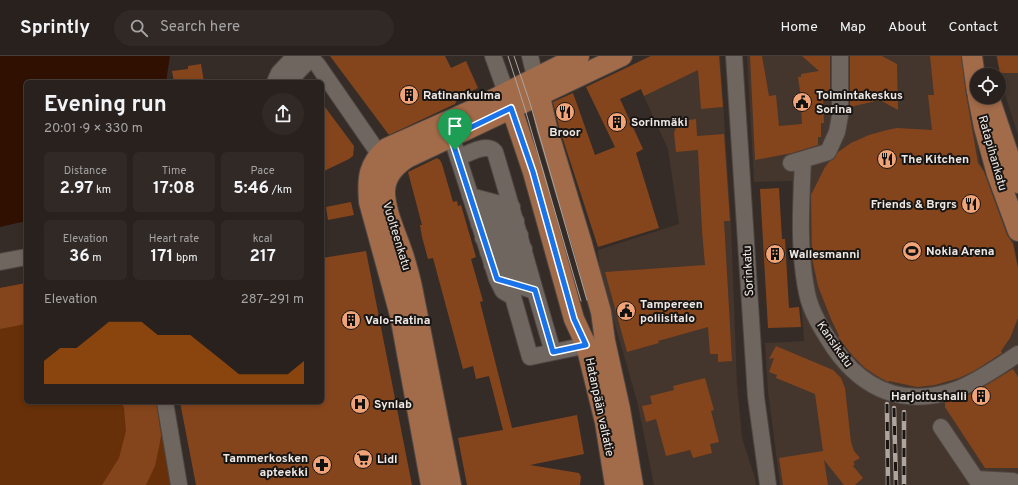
<!DOCTYPE html>
<html lang="en">
<head>
<meta charset="utf-8">
<style>
  :root { --surface:#28211d; --page:#302926; --text:#f1f3f6; --muted:#a5a3a4; --line:#443e3b; --accent:#b45309 }
  body { margin:0; font-family:Overpass,sans-serif; background:var(--page); color:var(--text); height:100vh; display:flex; flex-direction:column; font-size:15px; white-space:nowrap }
  * { box-sizing:border-box; margin:0 }
  p { font-size:13px; color:var(--muted) }
  .icon { flex:none; width:22px; height:22px; fill:none; stroke:currentColor; stroke-width:2; stroke-linecap:round; stroke-linejoin:round }
  .map { position:relative; flex:1; overflow:hidden }
  .sheet { position:absolute; left:24px; top:24px; width:300px; height:324px; display:flex; flex-direction:column; background:var(--surface); border-radius:6px; box-shadow:0 2px 6px #0003,0 0 0 1px var(--line) }
  .sheet>* { flex:none }
  .tools { position:absolute; left:970px; top:12px; display:grid; gap:8px }
  .tools a { display:grid; place-items:center; width:36px; height:36px; border-radius:50%; background:var(--surface); box-shadow:0 2px 6px #0003,0 0 0 1px var(--line); font-size:20px }
  .pin { position:absolute; display:grid; place-items:center; width:34px; height:34px; color:#fff; margin:-41px -17px; border-radius:50% 50% 50% 0; rotate:-45deg; box-shadow:0 0 4px #0007 }
  .pin .icon { rotate:45deg }
  .round { display:grid; place-items:center; flex:none; width:42px; height:42px; border-radius:21px; background:var(--page) }
  .overview { display:flex; align-items:center; justify-content:space-between; height:68px; padding:0 20px }
  h1 { font-size:22px; font-weight:700; line-height:30px }
  .figures { display:grid; grid-template-columns:repeat(3,1fr); gap:6px; height:68px; padding:4px 20px }
  .figures div { display:grid; align-content:center; border-radius:6px; background:var(--page); text-align:center }
  .figures b { font-size:17px; font-weight:700 }
  .figures small { font-size:11px; font-weight:400 }
  .figures p { font-size:11px }
  .chart { height:112px; padding:8px 20px }
  .chart p { display:flex; justify-content:space-between }
  .chart svg { width:100%; height:72px; margin-top:4px; fill:var(--accent); opacity:.7 }
  header { display:flex; align-items:center; gap:24px; box-sizing:border-box; height:56px; padding:0 20px; background:var(--surface); border-bottom:1px solid var(--line) }
  header strong { font-size:19px }
  nav { display:flex; gap:22px; margin-inline-start:auto; font-size:14px }
  .search { width:280px; height:36px; background:var(--page); display:flex; align-items:center; gap:10px; box-sizing:border-box; padding:0 14px; border-radius:22px; color:var(--muted); font-size:15px }
  .map>svg:first-child { display:block }
  .built { fill:#44352d }
  .green { fill:#673008 }
  .water { fill:#301000 }
  .building { fill:#85451c }
  .lines { fill:none; stroke-linecap:round; stroke-linejoin:round }
  .minor-casing { stroke:#4f4743; stroke-width:18 }
  .major-casing { stroke:#4f4743; stroke-width:22 }
  .minor { stroke:#706660; stroke-width:16 }
  .major { stroke:#a26b49; stroke-width:20 }
  .tram { stroke:#aca5a0; stroke-width:1 }
  .rail-casing { stroke:#aca5a0; stroke-width:4.5 }
  .rail { stroke:#191513; stroke-width:3; stroke-dasharray:9; stroke-linecap:butt }
  .route-casing { stroke:#fff; stroke-width:8 }
  .route { stroke:#1a73e8; stroke-width:5 }
  .labels { text-anchor:middle; stroke-width:4; stroke-linejoin:round; paint-order:stroke }
  .poi-label { font-size:12px; font-weight:bold; fill:#efe9e5; stroke:#191513; text-anchor:start }
  .street-label { font-size:12px; fill:#efe9e5; stroke:#191513 }
</style>
</head>
<body>
<header>
<strong>Sprintly</strong>
<div class="search"><svg class="icon" aria-label="search" viewBox="0 0 24 24"><circle cx="10" cy="10" r="6"/><path d="M15 15l6 6"/></svg>Search here</div>
<nav><a>Home</a><a>Map</a><a>About</a><a>Contact</a></nav>
</header>
<div class="map">
<svg width="1018" height="429" viewBox="0 0 1018 429">
  <rect width="100%" height="100%" fill="#352c27"/>
  <path class="built" d="M650 0H720L731 168 737 327 742 382 755 422 756 429H654L637 345 600 217 598 194 679 168 668 93 630 10Z
    M747 0H965L980 107 987 119 1006 165 1014 187 1018 211V429H780L768 336 765 287 804 285 792 125 754 126Z
    M996 0H1018V79L1002 29Z"/>
  <path class="green" d="M26 227V346H162L176 429H0V232Z"/>
  <path class="water" d="M0 0H170L166 26H26V165L0 171Z"/>
  <path class="building" d="M330 0H445L451 12 466 5 478 32 459 41 455 48 389 79Z
    M651 0H719L723 51 701 53 698 14 644 40 641 33 620 43 643 93 636 97 659 172 598 191 559 71 553 46 573 37 595 99 615 91 586 31Z
    M750 0H762L769 40 776 39 779 70 802 68 800 35 798 21H801V18L819 15 802 0H830V41L823 42 824 67H821V81H818V89L792 97 755 104Z
    M850 0H882L897 8 898 54 880 44 850 51Z
    M930 0H961L966 38 978 107 984 116 1007 179 1013 188 1018 212V262L1010 282 1001 295 1002 297 974 315 959 322 935 329 917 331 889 325 888 326 877 320 865 312 853 300 838 281 839 280 831 263 818 230 812 202 811 139 825 111 830 105 834 103 838 96 851 87 869 79 887 74 897 72 932 74 928 39H934Z
    M997 0H1018V17H1000Z
    M201 8 204 26H174L172 15 188 13V10Z
    M322 47 354 90 353 100 349 103 322 116Z
    M696 63 697 80 724 78 730 165H724L732 305 718 306V298H710L708 271 658 285 659 287 627 296 605 216 705 209 702 175 698 94 676 96 674 77 677 69 682 65Z
    M437 102 440 104 442 108 453 146 457 145 458 150 461 149 476 201 471 203 483 245 480 246 512 372 577 359 584 398 530 409 579 417 581 421 580 429H467L458 382 503 374 489 320 476 323 473 310 463 313 433 202 428 203 422 181 420 169H422L408 116Z
    M779 132 782 183H785L789 252 799 251 801 271 768 272 760 133Z
    M351 146 354 159 328 164 326 151Z
    M366 195 412 429H196L180 346H322V202Z
    M26 227V268L0 273V232Z
    M776 290 833 314 841 322 845 332 851 386 854 395 860 402 853 406 855 408 853 410 863 422 855 429H844L824 404 828 429H783L779 402 823 395 815 338 776 322 777 319 769 316 774 302 769 303Z
    M1013 313 1018 321V412H985L945 351V346L958 343 975 336Z
    M705 322 714 354 711 355 719 386 710 388 712 397 693 402 690 394 666 400 656 363 646 366 642 350 652 348 650 340 674 334 673 330Z
    M122 346H156L161 379 160 386 155 410 146 429H102L119 402 126 375 124 352Z"/>
  <g class="lines">
    <defs>
      <path id="minor" d="M493 0 506 36
        M530 0 535 21
        M734 0 756 341 768 429
        M317 8 375 92
        M275 26 279 17 295 0
        M288 26 313 0
        M448 70 497 223 503 235 513 241 530 301 597 287
        M458 102C467 98 487 86 495 96 515 162 533 230 553 296
        M803 104C801 149 798 193 807 237 811 257 823 275 834 292 864 335 905 351 955 334 974 328 1001 309 1018 298
        M791 107 828 96 837 76 840 60V0
        M470 140 512 151
        M475 154 516 165
        M479 168 520 179
        M483 182 524 193
        M488 196 527 207
        M0 206 26 201
        M492 209 531 221
        M497 223 535 235
        M165 346 179 429
        M941 371 976 423 1013 425 1016 429"/>
      <path id="major" d="M972 0 977 36
        M537 27 547 72 582 188 601 256 605 285 620 353 633 429
        M507 39 533 116 574 263 586 289 605 366 615 429
        M978 41 984 71 997 118 1018 175
        M989 41 1018 127
        M431 429 400 259 369 146C367 122 368 108 387 92L468 56 579 0
        M451 429 412 231C410 221 407 211 404 201 398 182 384 153 385 134 386 120 396 109 407 102L622 0"/>
    </defs>
    <use href="#minor" class="minor-casing"/>
    <use href="#major" class="major-casing"/>
    <use href="#minor" class="minor"/>
    <use href="#major" class="major"/>
    <path class="tram" d="M508 0 525 53 581 245
      M514 0 530 47 587 244"/>
    <defs>
      <path id="rail" d="M887 348 888 429
        M894 352 896 429
        M904 356V429"/>
    </defs>
    <use href="#rail" class="rail-casing"/>
    <use href="#rail" class="rail"/>
  </g>
  <g class="lines">
    <defs>
      <path id="route" d="M511 52 533 116 574 263 586 289 553 296 535 234 497 223 451 81Z"/>
    </defs>
    <use href="#route" class="route-casing"/>
    <use href="#route" class="route"/>
  </g>
  <defs>
    <symbol id="building-disc" viewBox="-11 -11 22 22"><circle r="9.5" fill="#efa377" stroke="#191513"/><path d="M-4-6H4V6H1V3H-1V6H-4ZM-2.5-4.3h1.7v1.8h-1.7ZM.8-4.3h1.7v1.8H.8ZM-2.5-1h1.7V.8h-1.7ZM.8-1h1.7V.8H.8Z" fill="#111"/></symbol>
    <symbol id="civic-disc" viewBox="-11 -11 22 22"><circle r="9.5" fill="#efa377" stroke="#191513"/><path d="M-.6-6.5H3V-4.5H.6V-3L4-1V1h2V6H-6V1h2V-1L-.6-3ZM-1.2 2.5V6h2.4V2.5Z" fill="#111"/></symbol>
    <symbol id="restaurant-disc" viewBox="-11 -11 22 22"><circle r="9.5" fill="#efa377" stroke="#191513"/><path d="M-5-6h1v4h1v-4h1v4h1v-4h1v5L-1.5 .5V6h-2V.5L-5-1ZM5-6V6H3V1.5H1.5Q1.5-4 5-6Z" fill="#111"/></symbol>
    <symbol id="stadium-disc" viewBox="-11 -11 22 22"><circle r="9.5" fill="#efa377" stroke="#191513"/><path d="M0-5a6.5 5 0 1 0 0 10a6.5 5 0 1 0 0-10ZM-3.5-1.8h7v3.6h-7Z" fill="#111"/></symbol>
    <symbol id="hospital-disc" viewBox="-11 -11 22 22"><circle r="9.5" fill="#efa377" stroke="#191513"/><path d="M-5-5h3v3.5h4V-5h3V5h-3V1.5h-4V5h-3Z" fill="#111"/></symbol>
    <symbol id="supermarket-disc" viewBox="-11 -11 22 22"><circle r="9.5" fill="#efa377" stroke="#191513"/><path d="M-6-5.5h2.5l.6 2H6L4.5 2H-2.5L-4.4-4H-6ZM-1.5 3.2a1.3 1.3 0 1 0 .1 0ZM3 3.2a1.3 1.3 0 1 0 .1 0Z" fill="#111"/></symbol>
    <symbol id="pharmacy-disc" viewBox="-11 -11 22 22"><circle r="9.5" fill="#efa377" stroke="#191513"/><path d="M-2-6h4v4h4v4h-4v4h-4v-4h-4v-4h4Z" fill="#111"/></symbol>
  </defs>
  <g fill-rule="evenodd">
    <use href="#building-disc" x="398" y="28" width="22" height="22"/>
    <use href="#civic-disc" x="791" y="35" width="22" height="22"/>
    <use href="#restaurant-disc" x="554" y="45" width="22" height="22"/>
    <use href="#building-disc" x="606" y="55" width="22" height="22"/>
    <use href="#restaurant-disc" x="876" y="92" width="22" height="22"/>
    <use href="#restaurant-disc" x="960" y="137" width="22" height="22"/>
    <use href="#stadium-disc" x="901" y="184" width="22" height="22"/>
    <use href="#building-disc" x="764" y="187" width="22" height="22"/>
    <use href="#civic-disc" x="615" y="244" width="22" height="22"/>
    <use href="#building-disc" x="340" y="253" width="22" height="22"/>
    <use href="#building-disc" x="970" y="329" width="22" height="22"/>
    <use href="#hospital-disc" x="349" y="337" width="22" height="22"/>
    <use href="#supermarket-disc" x="352" y="392" width="22" height="22"/>
    <use href="#pharmacy-disc" x="311" y="398" width="22" height="22"/>
  </g>
  <g class="labels">
    <g class="poi-label">
      <text x="423" y="43">Ratinankulma</text>
      <text x="816" y="43">Toimintakeskus<tspan x="816" dy="14">Sorina</tspan></text>
      <text x="631" y="70">Sorinmäki</text>
      <text x="565" y="80" text-anchor="middle">Broor</text>
      <text x="901" y="107">The Kitchen</text>
      <text x="957" y="152" text-anchor="end">Friends &amp; Brgrs</text>
      <text x="926" y="199">Nokia Arena</text>
      <text x="789" y="202">Wallesmanni</text>
      <text x="640" y="252">Tampereen<tspan x="640" dy="14">poliisitalo</tspan></text>
      <text x="365" y="268">Valo-Ratina</text>
      <text x="967" y="344" text-anchor="end">Harjoitushalli</text>
      <text x="374" y="352">Synlab</text>
      <text x="308" y="406" text-anchor="end">Tammerkosken<tspan x="308" dy="14">apteekki</tspan></text>
      <text x="377" y="407">Lidl</text>
    </g>
    <g class="street-label">
      <text transform="translate(993 97) rotate(74)" y="4">Ratapihankatu</text>
      <text transform="translate(397 180) rotate(73)" y="4">Vuolteenkatu</text>
      <text transform="translate(748 215) rotate(-93)" y="4">Sorinkatu</text>
      <text transform="translate(835 288) rotate(55)" y="4">Kansikatu</text>
      <text transform="translate(600 351) rotate(78)" y="4">Hatanpään valtatie</text>
    </g>
  </g>
</svg>
<div class="tools">
<a><svg class="icon" aria-label="locate" viewBox="0 0 24 24"><circle cx="12" cy="12" r="6"/><path d="M12 2v4M12 18v4M2 12h4M18 12h4"/></svg></a>
</div>
<div class="pin" style="left:455px;top:94px;background:#1e9e55"><svg class="icon" aria-label="arrive" viewBox="0 0 24 24"><path d="M6 21V4h12l-3 4 3 4H6"/></svg></div>
<section class="sheet">
<div class="overview"><div><h1>Evening run</h1><p>20:01 · 9 × 330 m</p></div><a class="round"><svg class="icon" aria-label="share" viewBox="0 0 24 24"><path d="M12 15V3M7 8l5-5 5 5M5 13v7h14v-7"/></svg></a></div>
<div class="figures">
<div><p>Distance</p><b>2.97<small> km</small></b></div>
<div><p>Time</p><b>17:08</b></div>
<div><p>Pace</p><b>5:46<small> /km</small></b></div>
</div>
<div class="figures">
<div><p>Elevation</p><b>36<small> m</small></b></div>
<div><p>Heart rate</p><b>171<small> bpm</small></b></div>
<div><p>kcal</p><b>217</b></div>
</div>
<div class="chart"><p><span>Elevation</span>287–291 m</p>
<svg viewBox="0 0 160 44" preserveAspectRatio="none"><path d="M0 44V30L10 22L20 22L30 14L40 6L50 6L60 6L70 14L80 14L90 14L100 22L110 30L120 38L130 38L140 38L150 38L160 30V44z"/></svg>
</div>
</section>
</div>
</body>
</html>
